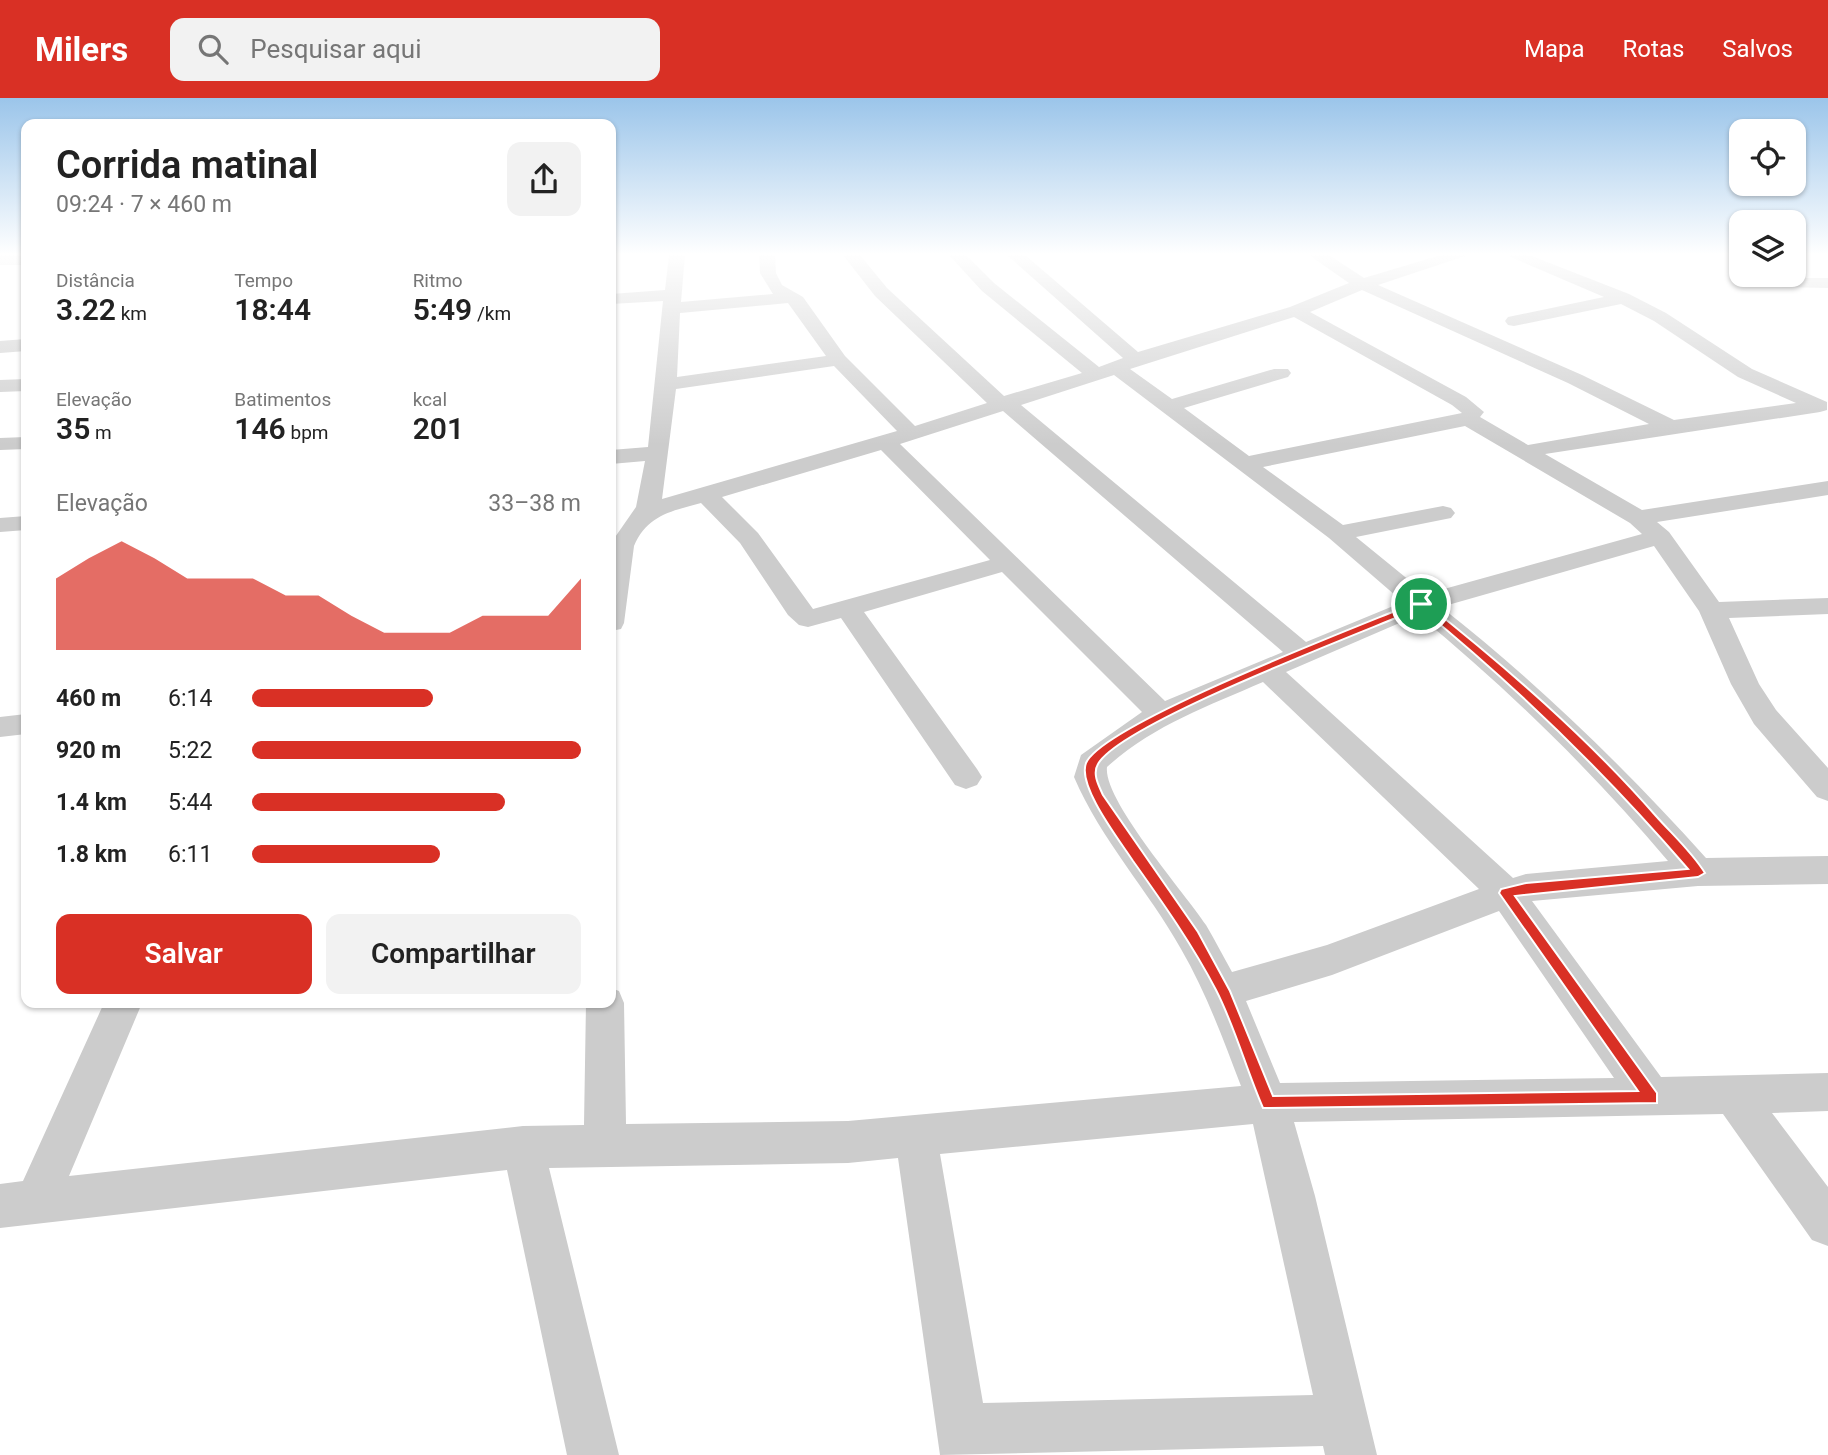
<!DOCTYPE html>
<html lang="pt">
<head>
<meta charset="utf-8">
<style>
  :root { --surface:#fff; --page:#f2f2f2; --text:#222; --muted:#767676; --accent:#d93025 }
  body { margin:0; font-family:Roboto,sans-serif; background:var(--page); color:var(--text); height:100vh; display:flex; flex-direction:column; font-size:26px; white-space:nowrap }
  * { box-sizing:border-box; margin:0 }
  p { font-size:23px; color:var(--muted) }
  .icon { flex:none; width:38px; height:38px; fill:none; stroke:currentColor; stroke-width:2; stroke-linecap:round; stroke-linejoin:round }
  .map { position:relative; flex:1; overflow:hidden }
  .sheet { position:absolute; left:21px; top:21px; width:595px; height:889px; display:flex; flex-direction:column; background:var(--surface); border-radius:14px; box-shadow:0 2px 5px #0004 }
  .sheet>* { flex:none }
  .buttons { position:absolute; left:1729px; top:21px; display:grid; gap:14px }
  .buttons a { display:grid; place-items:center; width:77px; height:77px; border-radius:14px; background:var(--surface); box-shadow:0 2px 5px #0004; font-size:35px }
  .pin { position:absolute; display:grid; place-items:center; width:60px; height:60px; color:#fff; margin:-30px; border:4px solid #fff; border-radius:50%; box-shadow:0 2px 7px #0007 }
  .round { display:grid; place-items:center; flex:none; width:74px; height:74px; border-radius:14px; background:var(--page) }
  .summary { display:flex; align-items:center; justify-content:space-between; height:119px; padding:0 35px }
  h1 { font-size:38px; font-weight:600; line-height:52px }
  .metrics { display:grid; grid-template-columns:repeat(3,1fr); gap:10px; height:119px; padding:7px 35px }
  .metrics div { display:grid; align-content:center }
  .metrics b { font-size:30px; font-weight:600 }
  .metrics small { font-size:19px; font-weight:400 }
  .metrics p { font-size:19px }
  .chart { height:196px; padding:14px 35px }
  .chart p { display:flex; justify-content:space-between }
  .chart svg { width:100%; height:126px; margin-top:7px; fill:var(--accent); opacity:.7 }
  .action { display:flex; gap:14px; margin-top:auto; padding:14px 35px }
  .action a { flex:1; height:80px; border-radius:14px; background:var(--accent); color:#fff; font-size:28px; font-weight:600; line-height:80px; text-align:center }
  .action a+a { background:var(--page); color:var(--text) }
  ul { padding:0 35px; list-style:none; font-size:23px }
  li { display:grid; grid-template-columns:112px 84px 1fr; align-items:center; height:52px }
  li i { height:18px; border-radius:9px; background:var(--accent) }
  header { display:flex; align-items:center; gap:42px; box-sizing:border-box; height:98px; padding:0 35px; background:var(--accent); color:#fff }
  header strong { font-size:33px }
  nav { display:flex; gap:38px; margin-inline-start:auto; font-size:24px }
  .search { width:490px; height:63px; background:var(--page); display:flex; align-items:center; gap:18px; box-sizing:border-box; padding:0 24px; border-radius:14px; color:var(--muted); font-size:26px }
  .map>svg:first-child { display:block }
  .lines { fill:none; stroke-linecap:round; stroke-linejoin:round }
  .street { fill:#ccc; fill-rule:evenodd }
  .route { fill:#d93025; stroke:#fff; stroke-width:2; fill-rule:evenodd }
</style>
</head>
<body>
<header>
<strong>Milers</strong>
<div class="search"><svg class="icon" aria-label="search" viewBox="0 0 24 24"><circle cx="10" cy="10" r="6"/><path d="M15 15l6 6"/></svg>Pesquisar aqui</div>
<nav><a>Mapa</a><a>Rotas</a><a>Salvos</a></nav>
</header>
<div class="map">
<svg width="1828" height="1357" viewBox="0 0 1828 1357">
  <rect width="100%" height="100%" fill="#fff"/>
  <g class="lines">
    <path class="street" d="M0 157H26V167H0Z
      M669 157H685L681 204 773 196 760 175 759 157H775L776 175 782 187 803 199 845 258 915 328 987 305 875 198 843 157H860L887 190 1004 298 1082 275 982 193 949 157H966L994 185 1099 269 1123 260 1007 157H1025L1138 254 1290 209 1349 185 1309 157H1329L1364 180 1441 157H1468L1378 187 1582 277 1674 322 1796 305 1738 279 1654 223 1621 206 1514 228 1508 227 1505 223 1508 219 1604 199 1506 157H1529L1629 196 1666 215 1752 271 1827 304V312L1820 314 1545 356 1642 412 1828 383V397L1657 424 1669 434 1719 504 1828 500V516L1729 520 1759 586 1776 612 1828 670V703L1817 699 1754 626 1731 586 1699 513 1654 448 1441 509C1537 584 1625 670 1706 760L1828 758V786L1698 788 1532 803 1661 979 1828 975V1013L1772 1015 1828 1089V1148L1812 1142 1723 1016 1294 1024 1315 1098 1377 1357H1325L1323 1348 940 1357 898 1060 848 1065 549 1070 619 1357H567L507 1072 0 1130V1086L23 1083 104 905H142L69 1078 523 1028 584 1027 586 905H611V890L619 893 624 905 626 1026 848 1023 1241 988C1223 941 1206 894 1181 851 1148 792 1101 742 1074 679L1081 657 1142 614 1002 474 864 514 977 671 982 679 977 687 966 691 955 687 841 520 808 529 799 527 788 517 740 445 701 405C672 413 647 417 634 448L624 525 621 531 611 533V445L636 409 645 363 611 366V352L648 349 663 203 611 206V196L665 192ZM1362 192 1568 285 1649 326 1528 347 1480 319 1484 314 1466 299 1310 214ZM788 205 826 258 677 279 680 215ZM1294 219 1452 307 1462 315 1249 358 1184 310 1288 279 1291 275 1288 271H1274L1172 301 1130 271ZM834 268 897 333 662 401 676 291ZM1114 277 1329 440 1403 504 1306 544 1021 307ZM1003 313 1283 554 1165 603 900 346ZM1465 328 1630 425 1642 436 1426 496 1356 439 1451 420 1455 415 1451 410 1443 408 1343 427 1263 369ZM881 352 990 462 813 511 758 435 722 399ZM1418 517C1508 591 1593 674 1668 763L1526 776 1513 780 1286 574ZM1263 584 1479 791 1327 847 1232 874C1223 858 1215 842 1206 827 1185 795 1103 702 1107 669 1152 628 1208 608 1263 584ZM1499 813 1614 980 1280 985 1246 903 1332 877ZM1253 1026 1313 1297 983 1305 940 1056Z
      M1785 180H1828V190L1779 189 1777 185Z
      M26 241V253L0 255V243Z
      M26 281V293L0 294V282Z
      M26 339V351L0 352V340Z
      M26 418V432L0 434V420Z
      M26 616V636L0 639V619Z"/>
  </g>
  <linearGradient id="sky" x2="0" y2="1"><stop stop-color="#9bc5ea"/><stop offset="0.45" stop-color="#fff"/><stop offset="1" stop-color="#fff" stop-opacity="0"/></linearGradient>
  <rect width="1828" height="347" fill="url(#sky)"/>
  <path class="route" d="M1417 504H1424C1506 569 1587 639 1656 718 1672 736 1692 754 1705 775L1698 779 1515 798 1657 995V1005L1263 1010C1246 971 1235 929 1216 892 1192 846 1163 805 1133 763 1120 743 1077 688 1086 665 1103 625 1365 526 1417 504ZM1420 510C1517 589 1606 676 1688 771L1526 785 1501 791 1499 795 1638 993 1273 998 1230 893 1198 834 1103 697C1099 688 1092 676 1098 666 1121 625 1364 534 1420 510Z"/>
</svg>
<div class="buttons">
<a><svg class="icon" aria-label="locate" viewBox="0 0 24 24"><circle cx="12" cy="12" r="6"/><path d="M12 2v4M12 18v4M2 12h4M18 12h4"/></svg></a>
<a><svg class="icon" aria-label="layers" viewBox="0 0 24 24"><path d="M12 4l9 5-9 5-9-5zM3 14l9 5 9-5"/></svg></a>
</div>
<div class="pin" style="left:1421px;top:506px;background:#1e9e55"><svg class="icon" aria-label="arrive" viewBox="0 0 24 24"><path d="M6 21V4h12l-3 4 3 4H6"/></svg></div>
<section class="sheet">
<div class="summary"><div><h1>Corrida matinal</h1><p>09:24 · 7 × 460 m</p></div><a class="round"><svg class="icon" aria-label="share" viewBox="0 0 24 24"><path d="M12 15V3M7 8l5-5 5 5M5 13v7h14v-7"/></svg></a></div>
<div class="metrics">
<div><p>Distância</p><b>3.22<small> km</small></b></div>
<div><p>Tempo</p><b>18:44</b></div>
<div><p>Ritmo</p><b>5:49<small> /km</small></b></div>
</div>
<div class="metrics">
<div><p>Elevação</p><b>35<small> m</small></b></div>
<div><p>Batimentos</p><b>146<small> bpm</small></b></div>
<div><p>kcal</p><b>201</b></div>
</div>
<div class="chart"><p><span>Elevação</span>33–38 m</p>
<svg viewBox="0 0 160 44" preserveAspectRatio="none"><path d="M0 44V19L10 12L20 6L30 12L40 19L50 19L60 19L70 25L80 25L90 32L100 38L110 38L120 38L130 32L140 32L150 32L160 19V44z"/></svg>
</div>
<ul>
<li><b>460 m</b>6:14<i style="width:55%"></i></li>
<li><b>920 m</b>5:22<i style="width:100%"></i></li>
<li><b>1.4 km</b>5:44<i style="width:77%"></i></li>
<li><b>1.8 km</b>6:11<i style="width:57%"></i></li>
</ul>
<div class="action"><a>Salvar</a><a>Compartilhar</a></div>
</section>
</div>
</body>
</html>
